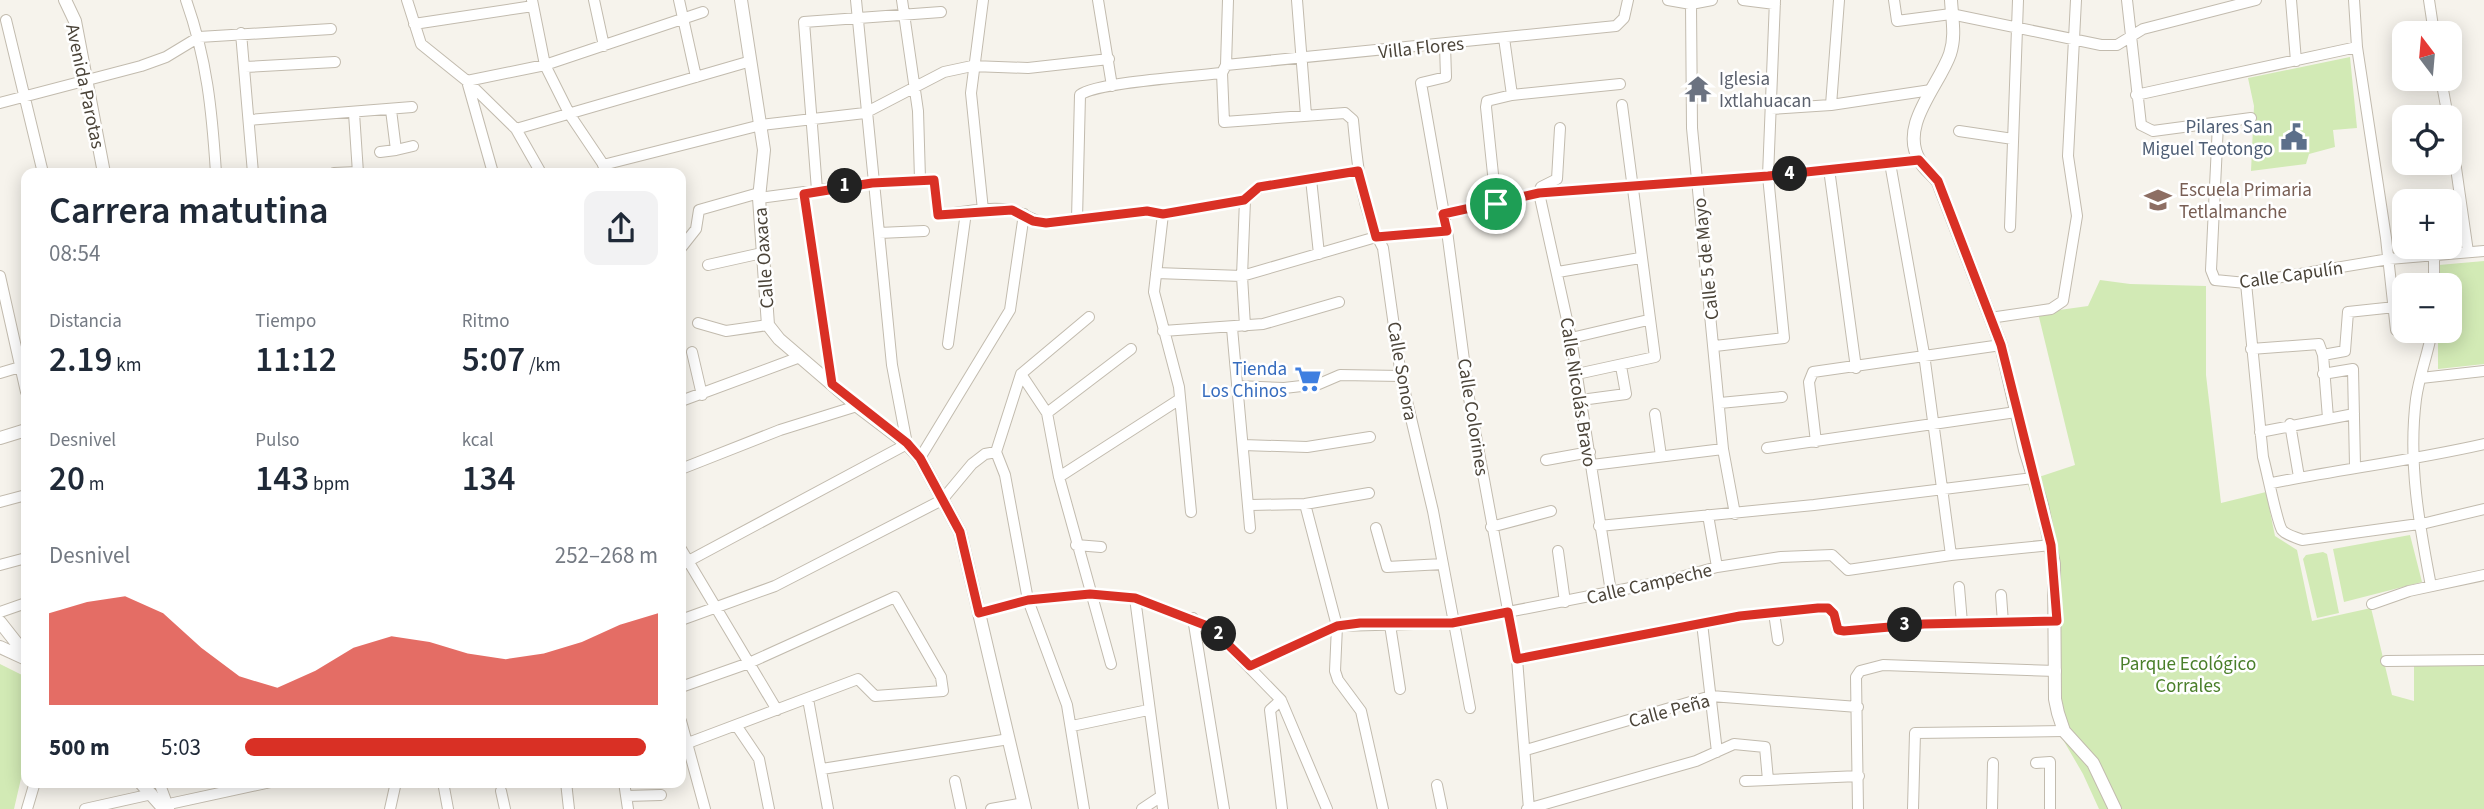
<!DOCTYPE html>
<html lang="es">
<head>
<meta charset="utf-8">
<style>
  :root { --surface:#fff; --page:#f2f2f3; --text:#1f2937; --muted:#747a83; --accent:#d93025 }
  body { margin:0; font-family:"Source Sans 3",sans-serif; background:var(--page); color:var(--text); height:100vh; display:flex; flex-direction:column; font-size:26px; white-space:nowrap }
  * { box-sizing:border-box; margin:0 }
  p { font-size:23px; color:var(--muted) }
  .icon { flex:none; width:38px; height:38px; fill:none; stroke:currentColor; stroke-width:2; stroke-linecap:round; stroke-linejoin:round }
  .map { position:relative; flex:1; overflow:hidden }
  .sheet { position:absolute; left:21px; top:168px; width:665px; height:620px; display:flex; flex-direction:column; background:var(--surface); border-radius:14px; box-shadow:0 4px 18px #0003 }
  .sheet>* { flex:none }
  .needle { width:46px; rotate:344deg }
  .buttons { position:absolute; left:2392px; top:21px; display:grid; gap:14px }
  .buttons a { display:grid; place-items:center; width:70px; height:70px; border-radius:14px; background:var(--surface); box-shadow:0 4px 18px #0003; font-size:35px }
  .pin { position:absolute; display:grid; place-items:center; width:60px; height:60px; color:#fff; margin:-30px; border:4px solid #fff; border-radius:50%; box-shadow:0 2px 7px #0007 }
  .km { position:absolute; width:35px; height:35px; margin:-18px; border-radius:50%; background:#222; color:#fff; font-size:19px; line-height:35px; text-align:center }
  .round { display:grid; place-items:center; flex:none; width:74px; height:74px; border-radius:14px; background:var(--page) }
  .head { display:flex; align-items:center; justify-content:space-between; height:119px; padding:0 28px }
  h1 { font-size:38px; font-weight:600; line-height:52px }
  .figures { display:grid; grid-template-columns:repeat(3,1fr); gap:10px; height:119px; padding:7px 28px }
  .figures div { display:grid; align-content:center }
  .figures b { font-size:35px; font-weight:600 }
  .figures small { font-size:19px; font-weight:400 }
  .figures p { font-size:19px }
  .chart { height:196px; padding:14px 28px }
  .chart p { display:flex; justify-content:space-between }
  .chart svg { width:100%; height:126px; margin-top:7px; fill:var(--accent); opacity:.7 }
  ul { padding:0 28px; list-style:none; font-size:23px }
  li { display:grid; grid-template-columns:112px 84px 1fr; align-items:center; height:52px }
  li i { height:18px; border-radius:9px; background:var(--accent) }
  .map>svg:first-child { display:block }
  .green { fill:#d2eab5 }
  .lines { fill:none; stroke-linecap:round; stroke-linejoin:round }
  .minor-casing { stroke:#c2bbae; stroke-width:12 }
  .tertiary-casing { stroke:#c2bbae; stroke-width:14 }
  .minor { stroke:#fff; stroke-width:10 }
  .tertiary { stroke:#fff; stroke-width:12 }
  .route-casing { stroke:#fff; stroke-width:14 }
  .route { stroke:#d93025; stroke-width:9 }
  .labels { text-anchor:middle; stroke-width:5; stroke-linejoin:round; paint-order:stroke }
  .street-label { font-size:19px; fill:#4b4439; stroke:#fff }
  .worship-label { font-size:19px; fill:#5b616d; stroke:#fff; text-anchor:start }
  .service-label { font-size:19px; fill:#4e5e75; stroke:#fff; text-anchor:end }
  .education-label { font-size:19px; fill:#785e54; stroke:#fff; text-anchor:start }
  .shop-label { font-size:19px; fill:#366cbe; stroke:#fff; text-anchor:end }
  .park-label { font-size:19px; fill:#4a7f2a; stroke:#fff }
</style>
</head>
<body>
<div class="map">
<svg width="2484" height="809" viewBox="0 0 2484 809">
  <rect width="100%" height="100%" fill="#f6f3ec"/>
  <path class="green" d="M2350 57 2357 128 2333 130 2335 147 2309 154 2306 164 2251 171 2254 106 2248 78Z
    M2484 261V364L2438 369V331H2450V285H2439V265Z
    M2100 280 2130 284 2206 286V375L2221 503 2266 492 2275 536 2297 550 2312 621 2371 608 2392 695 2414 701V664H2484V809H2099L2083 774 2058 731 2047 550 2027 481 2075 465 2038 313 2088 306Z
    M2410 535 2422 582 2344 602 2333 549Z
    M2323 552 2327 554 2339 613 2317 618 2303 559 2306 555Z
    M0 664 26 677V757L14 809H0Z"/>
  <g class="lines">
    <defs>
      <path id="minor" d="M186 0C207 59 212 111 216 173
        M407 0 421 44 467 81 493 173
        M532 0 545 65 570 115 609 173
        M594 0 604 46
        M679 0 696 77
        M902 0 918 111 920 179
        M1098 0 1112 86
        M1228 0 1226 65 1222 73 1224 122 1345 113 1353 120C1357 162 1361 210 1383 248L1401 376 1433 511 1470 708
        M1297 0 1306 115
        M1668 0 1691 4 1712 0
        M1743 0 1775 4
        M1894 0 1897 21 1951 14 2101 45H2117L2143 29 2256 0
        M2127 0 2141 125 2153 131 2251 118
        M2291 0 2296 61
        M2354 0 2357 47 2386 238 2396 330
        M2429 0 2434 33
        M1691 4 1692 128 1723 449 1735 514
        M6 20 43 173
        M414 24 533 6
        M241 33 253 173
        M1445 45 1446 77 1421 83 1447 231 1469 398 1517 659 1529 809
        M1226 65 1616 26 1624 18 1628 0
        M245 67 335 62
        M2441 79 2448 117
        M467 81 545 65 703 12
        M469 83 516 129 541 173
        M1512 95 1620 84
        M2136 95 2357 47
        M0 103 141 66 166 57 199 37 331 29
        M1831 105 1839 0
        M1771 109 1831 105 1931 90
        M391 110 396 150 413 146
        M354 113 358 173
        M249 120 412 107
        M2218 124 2211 270 2215 280 2246 283 2389 259 2484 251
        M2450 126 2468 252
        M1560 128 1557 179 1541 187 1539 193 1571 338 1611 592
        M516 129 751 61
        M1959 131 2013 139
        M380 152 396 150
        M1890 163 1924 354 1951 555
        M603 165 761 125 865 113 944 72 972 66 1028 68 1109 59
        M1829 169 1856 368
        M334 173 357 172
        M1311 179 1319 254
        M817 190 804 22 941 12
        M804 194 832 384
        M759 198 872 183 934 180 938 215C961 213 987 206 1010 210 1023 212 1032 221 1046 223L1147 211 1163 214 1245 200 1260 187 1358 171
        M1245 200 1242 276 1245 326
        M1496 203 1486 107 1487 101 1512 95 1504 38
        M983 210 971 93 983 0
        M1163 214 1154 292 1179 387 1191 512
        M1443 214 1539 193 1768 176 1919 160
        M1077 219 1080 95C1096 82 1196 76 1222 73
        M2010 227 2018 0
        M879 233 924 231
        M681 248 696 229 699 210 759 193
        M708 265 762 253
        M1558 272 1640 258
        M1156 273 1242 276 1376 237 1447 231
        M0 276 26 392
        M2246 283 2263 457C2267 471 2277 523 2282 530 2286 535 2295 537 2302 540L2426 523 2484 509
        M2434 285V256
        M1990 318 2051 309 2063 301 2077 216 2068 156 2076 0
        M698 323 726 331 768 325
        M1232 328 1250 528
        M1163 331 1263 324 1339 302
        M1571 338 1648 320
        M948 344 966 212
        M1715 346 1784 338 1768 176 1775 0
        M2251 349 2319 344 2323 355 2345 351 2348 312 2395 307
        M692 352 702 395
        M2323 355 2328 418
        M0 373 20 367
        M1021 374 1047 413 1059 477 1111 664
        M1021 374 1089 317
        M1577 374 1655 357 1622 105
        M2323 374 2353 369 2355 466
        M2421 378 2484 371
        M1237 386 1284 388 1319 384 1340 375 1401 376
        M1581 400 1626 394 1621 366
        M681 401 800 357
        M1720 403 1782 397
        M1047 413 1131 349
        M1655 414 1661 456
        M2290 424 2299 477
        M2260 432 2354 414
        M1816 442 1809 382 1813 372 2001 345
        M1243 445 1307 447 1370 437
        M1767 448 2016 412
        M996 452 1005 475 1028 600 1067 705 1084 809
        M920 458 1010 310 1024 214
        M1546 460 1590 452
        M1592 465 1723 449
        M681 469 780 430 857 406
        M1059 477 1180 399
        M2272 483C2342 469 2414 460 2484 444
        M0 502 26 495
        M1305 504 1337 626 1335 671 1338 680 1361 711 1383 809
        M1251 505 1305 504 1369 493
        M1708 515 1717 567
        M1599 526 1814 505 2033 478
        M1491 527 1551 511
        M1376 528 1387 567 1443 564
        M1076 545 1101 547
        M681 549 777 710
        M1558 551 1565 602
        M0 565 26 558
        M681 565 907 444 892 365 856 0
        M2431 586C2419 524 2408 462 2416 399 2419 376 2428 354 2432 331
        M1959 587 1962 623
        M2001 595 2003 623
        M1135 598 1163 809
        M2372 604 2409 591 2484 575
        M0 612 26 603
        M979 613 1028 600 1090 594 1135 598 1210 627 1281 700 1327 809
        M1774 613 1778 640
        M1193 618 1224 809
        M681 620 775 586 942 500 972 464 985 454 996 452 1021 374
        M1702 623 1717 752
        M1390 625 1400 689
        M1517 659 1740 616 1818 608H1828L1834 614 1837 630 1844 631 1925 624 2057 621
        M2386 661 2484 660
        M1249 666 1337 626 1452 623 1666 581 1717 567 1781 557 1832 555 1848 570 1951 555 2051 545
        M681 687 749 663 895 597 941 677 943 691 875 696 858 679 688 743
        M808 699 828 809
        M1281 700 1270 710 1282 809
        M681 721 705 809
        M736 725 759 759 769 809
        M1072 726 1148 710
        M1526 750 1711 696 1858 707
        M2036 763 2050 762V809
        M822 769 1009 739
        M955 781 961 809
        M1745 781 1859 776
        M159 782 169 809
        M443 782 448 809
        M566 782 569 809
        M624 782 628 809
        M1437 785 1442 809
        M501 791 505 809
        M626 796 661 795
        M169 804 271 782
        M27 809 35 782
        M85 809 152 794
        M390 809 396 782
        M991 809 1024 803
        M1142 809 1160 797
        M1527 809 1696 761 1734 744 1765 747 1768 780
        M1858 809 1856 677 1860 671 1883 665 2056 671
        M1913 809 1915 733 2064 731
        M1992 809 1993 763"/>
      <path id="tertiary" d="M65 0 75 21 104 173
        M741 0 764 150 759 198 768 325 779 339 857 406 907 444 920 458 960 532 1025 809
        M1951 0C1952 19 1956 36 1950 54 1939 86 1898 126 1920 161 1924 169 1933 175 1938 182L2001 345 2025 450 2042 505 2054 564 2055 699 2058 713 2064 731 2093 763 2115 809
        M0 438 26 430
        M0 622 26 655
        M0 647 26 659
        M140 782 164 809"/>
    </defs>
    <use href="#minor" class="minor-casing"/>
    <use href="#tertiary" class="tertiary-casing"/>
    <use href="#minor" class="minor"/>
    <use href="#tertiary" class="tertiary"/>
  </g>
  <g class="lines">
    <defs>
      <path id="route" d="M1919 160 1938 181 2001 345 2051 545 2057 621 1924 624 1844 631 1838 630 1834 614 1828 608H1818L1740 616 1517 659 1508 612 1452 623H1360L1337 626 1250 666 1210 627 1135 598 1090 594 1028 600 979 613 960 532 920 458 907 443 832 384 804 194 872 183 934 180 938 215 1012 210 1033 221 1046 223 1147 211 1163 214 1244 200 1259 187 1358 171 1376 237 1447 231 1443 214 1539 193 1768 176Z"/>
    </defs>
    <use href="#route" class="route-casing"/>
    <use href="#route" class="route"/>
  </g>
  <defs>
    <symbol id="temple-bare" viewBox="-9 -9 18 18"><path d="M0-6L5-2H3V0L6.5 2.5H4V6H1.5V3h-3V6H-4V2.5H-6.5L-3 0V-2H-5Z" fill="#6b7280" stroke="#fff" stroke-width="2.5" paint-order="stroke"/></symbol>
    <symbol id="civic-bare" viewBox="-9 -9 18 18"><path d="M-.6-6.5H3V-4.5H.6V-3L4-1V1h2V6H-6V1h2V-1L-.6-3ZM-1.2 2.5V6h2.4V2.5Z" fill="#5c6f8a" stroke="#fff" stroke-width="2.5" paint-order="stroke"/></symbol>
    <symbol id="school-bare" viewBox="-9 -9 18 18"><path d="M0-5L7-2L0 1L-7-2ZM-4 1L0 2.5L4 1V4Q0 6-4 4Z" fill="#8d6e63" stroke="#fff" stroke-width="2.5" paint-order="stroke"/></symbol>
    <symbol id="supermarket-bare" viewBox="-9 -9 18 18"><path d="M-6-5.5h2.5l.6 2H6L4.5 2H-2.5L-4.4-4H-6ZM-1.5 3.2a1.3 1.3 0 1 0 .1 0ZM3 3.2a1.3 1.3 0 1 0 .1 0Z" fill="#3f7fe0" stroke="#fff" stroke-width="2.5" paint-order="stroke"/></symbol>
  </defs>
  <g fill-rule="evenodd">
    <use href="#temple-bare" x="1679" y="70" width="38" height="38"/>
    <use href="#civic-bare" x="2275" y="118" width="38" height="38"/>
    <use href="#school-bare" x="2139" y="181" width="38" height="38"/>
    <use href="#supermarket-bare" x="1289" y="360" width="38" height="38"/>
  </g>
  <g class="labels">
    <g class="street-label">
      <text transform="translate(1421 47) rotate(-6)" y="7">Villa Flores</text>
      <text transform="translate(86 86) rotate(78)" y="7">Avenida Parotas</text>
      <text transform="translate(763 258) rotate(-94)" y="7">Calle Oaxaca</text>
      <text transform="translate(1705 259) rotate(-96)" y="7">Calle 5 de Mayo</text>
      <text transform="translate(2291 274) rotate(-8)" y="7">Calle Capulín</text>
      <text transform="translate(1403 371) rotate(80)" y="7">Calle Sonora</text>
      <text transform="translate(1579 392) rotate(81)" y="7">Calle Nicolás Bravo</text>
      <text transform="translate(1474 417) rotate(81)" y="7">Calle Colorines</text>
      <text transform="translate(1649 583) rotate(-13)" y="7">Calle Campeche</text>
      <text transform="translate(1669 710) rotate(-15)" y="7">Calle Peña</text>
    </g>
    <g class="worship-label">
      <text x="1719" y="85">Iglesia<tspan x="1719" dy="22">Ixtlahuacan</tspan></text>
    </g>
    <g class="service-label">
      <text x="2273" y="133">Pilares San<tspan x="2273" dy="22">Miguel Teotongo</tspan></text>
    </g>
    <g class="education-label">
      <text x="2179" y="196">Escuela Primaria<tspan x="2179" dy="22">Tetlalmanche</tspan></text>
    </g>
    <g class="shop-label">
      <text x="1287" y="375">Tienda<tspan x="1287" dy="22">Los Chinos</tspan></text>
    </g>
    <g class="park-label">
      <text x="2188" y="670">Parque Ecológico<tspan x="2188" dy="22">Corrales</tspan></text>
    </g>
  </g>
</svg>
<div class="buttons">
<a><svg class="needle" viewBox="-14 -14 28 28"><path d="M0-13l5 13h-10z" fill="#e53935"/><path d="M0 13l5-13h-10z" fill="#747a83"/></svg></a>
<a><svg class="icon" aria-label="locate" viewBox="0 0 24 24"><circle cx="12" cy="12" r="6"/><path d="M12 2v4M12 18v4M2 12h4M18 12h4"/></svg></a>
<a>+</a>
<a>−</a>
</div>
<div class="pin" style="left:1496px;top:204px;background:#1e9e55"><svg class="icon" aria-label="arrive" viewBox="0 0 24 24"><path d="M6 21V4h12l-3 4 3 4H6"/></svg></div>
<b class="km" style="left:845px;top:186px">1</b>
<b class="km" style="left:1219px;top:634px">2</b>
<b class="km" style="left:1905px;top:625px">3</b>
<b class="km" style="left:1790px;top:174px">4</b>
<section class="sheet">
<div class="head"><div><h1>Carrera matutina</h1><p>08:54</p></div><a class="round"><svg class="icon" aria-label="share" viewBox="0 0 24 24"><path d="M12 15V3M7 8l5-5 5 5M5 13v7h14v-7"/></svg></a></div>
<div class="figures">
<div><p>Distancia</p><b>2.19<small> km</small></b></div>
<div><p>Tiempo</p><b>11:12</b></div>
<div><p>Ritmo</p><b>5:07<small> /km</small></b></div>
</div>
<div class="figures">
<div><p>Desnivel</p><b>20<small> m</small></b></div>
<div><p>Pulso</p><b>143<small> bpm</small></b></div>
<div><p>kcal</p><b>134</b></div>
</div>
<div class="chart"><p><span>Desnivel</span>252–268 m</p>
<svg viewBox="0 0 160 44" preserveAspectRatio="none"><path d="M0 44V12L10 8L20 6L30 12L40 24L50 34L60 38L70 32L80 24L90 20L100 22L110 26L120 28L130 26L140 22L150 16L160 12V44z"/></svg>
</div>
<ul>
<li><b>500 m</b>5:03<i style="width:97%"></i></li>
</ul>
</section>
</div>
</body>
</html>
